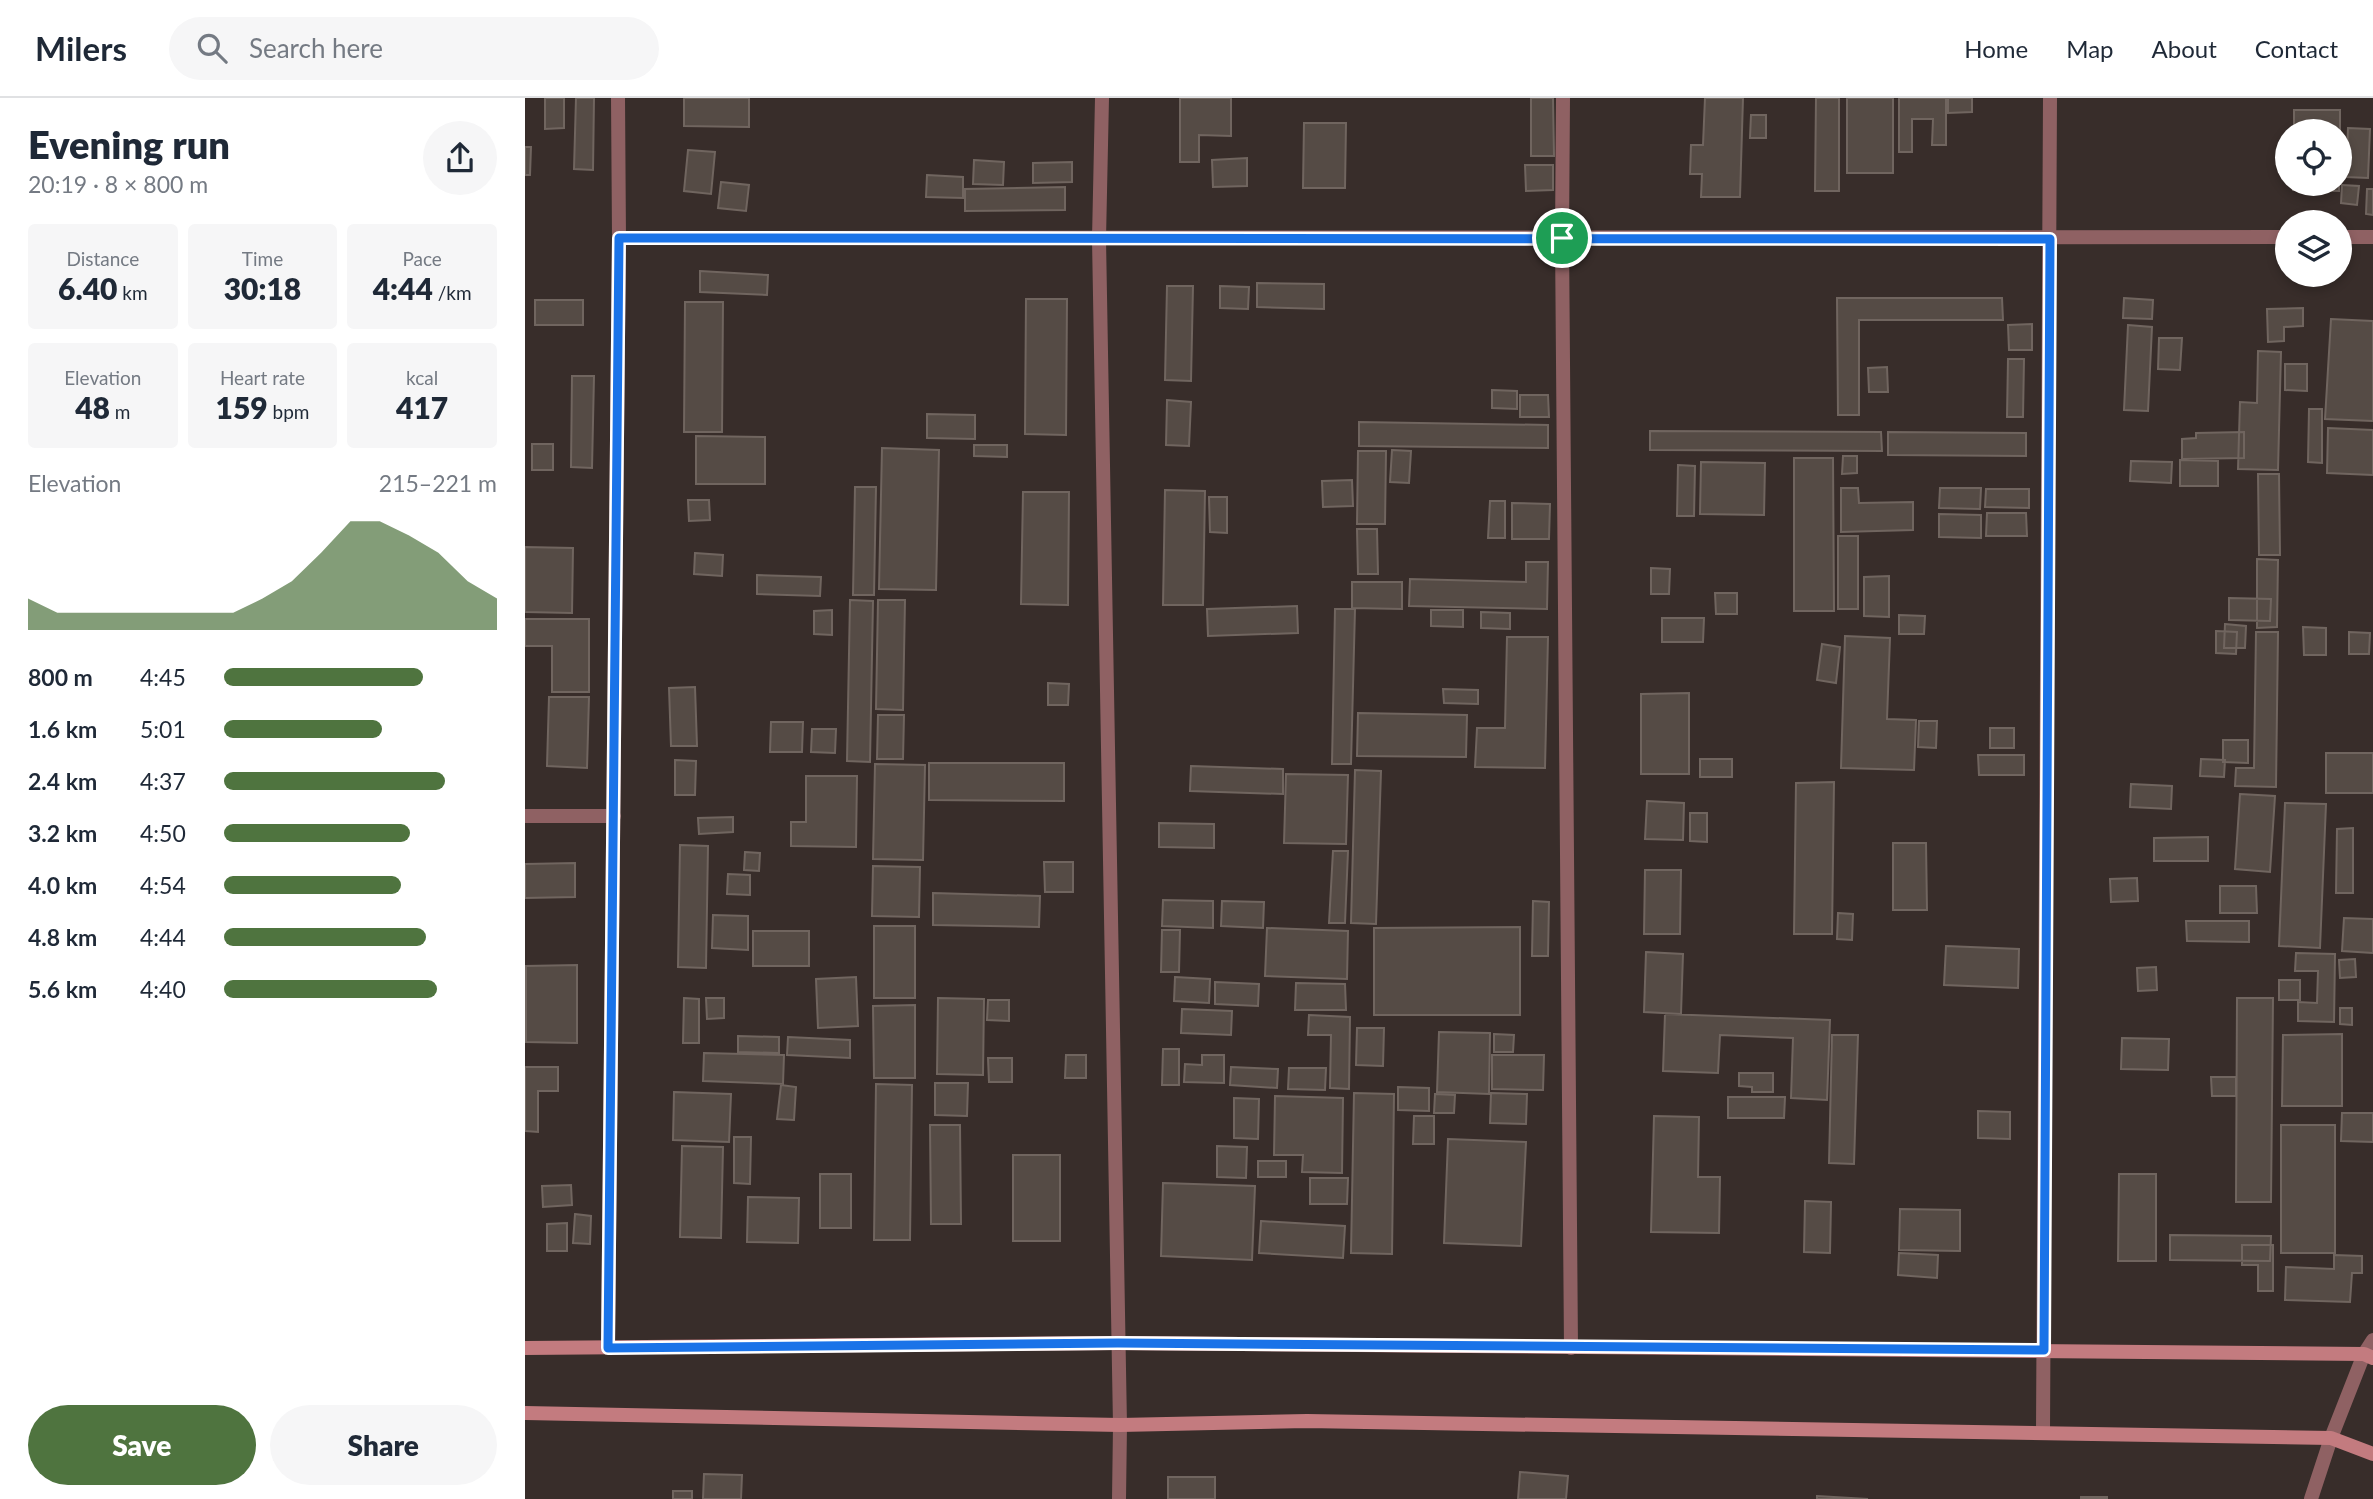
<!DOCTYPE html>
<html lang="en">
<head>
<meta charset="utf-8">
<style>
  :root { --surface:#fff; --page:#f6f6f7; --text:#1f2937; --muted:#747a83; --line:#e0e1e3; --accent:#4f743f }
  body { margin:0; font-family:Lato,sans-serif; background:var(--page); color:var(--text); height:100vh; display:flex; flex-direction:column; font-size:26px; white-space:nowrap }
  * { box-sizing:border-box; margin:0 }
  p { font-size:23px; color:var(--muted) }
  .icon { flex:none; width:38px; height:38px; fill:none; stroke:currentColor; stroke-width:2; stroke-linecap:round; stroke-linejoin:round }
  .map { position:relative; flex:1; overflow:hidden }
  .sheet { display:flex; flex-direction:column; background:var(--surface); width:525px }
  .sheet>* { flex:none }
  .fabs { position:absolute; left:1750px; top:21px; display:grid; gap:14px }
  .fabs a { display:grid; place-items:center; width:77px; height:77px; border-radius:50%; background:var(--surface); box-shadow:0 4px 10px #0003; font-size:35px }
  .pin { position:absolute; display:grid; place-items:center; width:60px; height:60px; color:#fff; margin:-30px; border:4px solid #fff; border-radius:50%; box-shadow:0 2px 7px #0007 }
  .round { display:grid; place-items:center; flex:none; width:74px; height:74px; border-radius:37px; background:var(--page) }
  .summary { display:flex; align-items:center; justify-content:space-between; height:119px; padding:0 28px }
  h1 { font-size:38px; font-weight:800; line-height:52px }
  .figures { display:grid; grid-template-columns:repeat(3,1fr); gap:10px; height:119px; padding:7px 28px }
  .figures div { display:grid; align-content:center; border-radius:7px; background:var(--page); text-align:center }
  .figures b { font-size:30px; font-weight:800 }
  .figures small { font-size:19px; font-weight:400 }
  .figures p { font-size:19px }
  .chart { height:196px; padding:14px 28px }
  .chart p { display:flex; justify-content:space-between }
  .chart svg { width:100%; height:126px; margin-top:7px; fill:var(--accent); opacity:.7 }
  .button { display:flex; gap:14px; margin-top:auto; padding:14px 28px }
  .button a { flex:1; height:80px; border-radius:42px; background:var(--accent); color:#fff; font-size:28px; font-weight:800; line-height:80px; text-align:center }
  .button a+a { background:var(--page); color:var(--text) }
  ul { padding:0 28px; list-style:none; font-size:23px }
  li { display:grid; grid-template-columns:112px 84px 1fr; align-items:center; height:52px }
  li i { height:18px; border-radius:9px; background:var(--accent) }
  header { display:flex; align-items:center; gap:42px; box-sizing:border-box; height:98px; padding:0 35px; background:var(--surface); border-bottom:2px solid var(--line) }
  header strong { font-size:33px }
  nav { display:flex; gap:38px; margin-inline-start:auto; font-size:24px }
  .search { width:490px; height:63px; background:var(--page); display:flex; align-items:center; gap:18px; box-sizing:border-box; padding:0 24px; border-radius:38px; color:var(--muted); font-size:26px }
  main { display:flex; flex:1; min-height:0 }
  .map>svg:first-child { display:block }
  .building { fill:#554b45; stroke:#70655f; stroke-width:2 }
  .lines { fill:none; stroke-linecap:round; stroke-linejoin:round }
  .street { stroke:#8f6163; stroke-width:14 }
  .secondary { stroke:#c37b7f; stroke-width:14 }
  .route-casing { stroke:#fff; stroke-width:14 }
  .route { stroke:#1a73e8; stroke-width:9 }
</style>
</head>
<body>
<header>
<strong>Milers</strong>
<div class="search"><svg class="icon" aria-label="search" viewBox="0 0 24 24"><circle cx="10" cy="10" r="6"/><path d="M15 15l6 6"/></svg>Search here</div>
<nav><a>Home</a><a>Map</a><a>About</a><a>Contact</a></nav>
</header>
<main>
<section class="sheet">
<div class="summary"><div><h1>Evening run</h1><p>20:19 · 8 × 800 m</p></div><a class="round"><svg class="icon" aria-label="share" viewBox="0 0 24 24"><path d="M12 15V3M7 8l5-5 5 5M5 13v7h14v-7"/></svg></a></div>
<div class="figures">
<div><p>Distance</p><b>6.40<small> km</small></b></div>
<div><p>Time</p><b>30:18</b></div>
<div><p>Pace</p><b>4:44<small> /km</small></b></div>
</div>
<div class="figures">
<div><p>Elevation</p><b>48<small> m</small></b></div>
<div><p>Heart rate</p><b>159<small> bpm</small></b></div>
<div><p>kcal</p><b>417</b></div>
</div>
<div class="chart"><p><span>Elevation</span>215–221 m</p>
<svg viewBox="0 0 160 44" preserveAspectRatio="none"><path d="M0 44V33L10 38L20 38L30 38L40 38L50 38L60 38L70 38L80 33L90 27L100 17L110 6L120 6L130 11L140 17L150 27L160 33V44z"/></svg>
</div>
<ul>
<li><b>800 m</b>4:45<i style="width:73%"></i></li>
<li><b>1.6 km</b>5:01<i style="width:58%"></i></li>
<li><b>2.4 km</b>4:37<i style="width:81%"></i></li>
<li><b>3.2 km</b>4:50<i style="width:68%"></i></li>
<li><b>4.0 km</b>4:54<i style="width:65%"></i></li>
<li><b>4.8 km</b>4:44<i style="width:74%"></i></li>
<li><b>5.6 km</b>4:40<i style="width:78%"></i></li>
</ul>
<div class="button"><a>Save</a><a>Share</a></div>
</section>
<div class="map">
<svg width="1848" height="1401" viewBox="0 0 1848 1401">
  <rect width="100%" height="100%" fill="#382d2a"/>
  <path class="building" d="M20 0H39V30L20 31Z
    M51 0H69L68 72 49 71Z
    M159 0H224V29L159 28Z
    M655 0H706V38L674 37V64H655Z
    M1006 0H1028L1029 58H1006Z
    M1180 0H1218L1215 99H1176L1177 76H1165L1166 47H1178Z
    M1291 0H1314V93H1290Z
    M1322 0H1368V75H1322Z
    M1374 0H1421V47H1407L1408 21H1387V54H1374Z
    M1423 0H1447V14L1423 15Z
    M1769 12H1815V33H1769Z
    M1226 17H1241V40H1225Z
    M779 25H821L820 90H778Z
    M1823 30 1845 31 1843 80 1821 79Z
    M0 49H6L5 77H0Z
    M163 52 190 54 186 96 159 93Z
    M722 60V88L688 89 687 62Z
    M449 62 479 64 478 87 448 86Z
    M547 64V84L508 85V65Z
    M1000 67H1028V92L1001 93Z
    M402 77 438 79V100L401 99Z
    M196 84 224 87 221 113 193 110Z
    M1768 86H1814V93L1768 92Z
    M1817 87 1834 88 1832 107 1816 105Z
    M540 89V112L440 113V91Z
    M1842 91H1848V117L1841 116Z
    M175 173 243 177 242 197 175 194Z
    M732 185 799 186V211L732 209Z
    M642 188H668L666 283 640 282Z
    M695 188 724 189 723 211 695 210Z
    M1312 200H1477L1478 222H1334V317H1313Z
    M1599 200 1628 202 1627 221 1598 220Z
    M501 201H542L541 337 500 336Z
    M10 202H58V227H10Z
    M160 204H198L197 334H159Z
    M1778 210V228L1759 229V243L1743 244 1742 211Z
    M1806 221 1848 223V323L1800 321Z
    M1507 226V252H1484L1483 227Z
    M1603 227 1627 229 1623 313 1599 312Z
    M1634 240H1657L1655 272 1633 271Z
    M1733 253 1756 254 1753 372 1713 371 1715 304 1732 305Z
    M1483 261H1499L1498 319H1482Z
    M1760 266H1782V293L1760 292Z
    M1362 269 1363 294H1344L1343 270Z
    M47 278H69L67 370 46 369Z
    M967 292 992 293V311L967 310Z
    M995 297H1023L1024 319H995Z
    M642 302 666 304 664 348 641 347Z
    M1784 311H1797V365L1783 364Z
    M402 316 450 317V341L402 340Z
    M834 324 1023 327V350L834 348Z
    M1803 330 1848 332V377L1802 375Z
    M1125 333 1356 334 1357 353 1125 352Z
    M1363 334 1501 335V358L1363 357Z
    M1719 334V360L1657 361V341L1671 340V335Z
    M171 338 240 339V386H171Z
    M7 346H28V372H7Z
    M449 347H482V359L449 358Z
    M357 350 414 352 411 492 354 491Z
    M867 352 886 353 884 385 865 384Z
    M833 353H861L860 426H832Z
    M1318 358H1332V375L1317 376Z
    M1269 360H1308L1309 513H1269Z
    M1655 362 1693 363V388H1655Z
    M1606 363 1647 364 1646 385 1605 383Z
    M1176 364 1240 365 1239 417 1175 416Z
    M1153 367 1170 368 1169 418H1152Z
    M1733 376H1754L1755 457H1734Z
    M827 382 828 408 798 409 797 383Z
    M330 389H351L349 497H328Z
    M1316 390H1333L1334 405 1388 404V432L1316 434Z
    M1415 390H1456L1455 411 1414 410Z
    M1461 391H1504V410L1460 409Z
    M640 392 680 393 678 507H638Z
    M498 394H544L543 507 496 506Z
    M684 399H702V435L685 434Z
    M163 402H184L185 422 164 423Z
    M965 403H980V440H963Z
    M987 405 1025 406 1024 441H987Z
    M1462 415H1501L1502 438H1461Z
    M1414 416 1456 417V440L1414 439Z
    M832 431H852L853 476H833Z
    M1313 438H1333V511H1313Z
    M0 449 48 450 47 515 0 514Z
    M170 455 198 457 197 478 169 476Z
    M1732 461 1753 462 1752 529 1732 530Z
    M1001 464H1023L1022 511 884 508 885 481 1001 484Z
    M1126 470 1145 471 1144 496H1126Z
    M232 477 296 479 295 498 232 496Z
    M1364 478V519L1339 518V479Z
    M827 484H877V511L827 510Z
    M1190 495H1212V516H1191Z
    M1704 500 1746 501 1745 523 1704 522Z
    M325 502 348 503 345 664 322 663Z
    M353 502H380L378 612 351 611Z
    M772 508 773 535 683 538 682 511Z
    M810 511H830L826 666H807Z
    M307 512V537L289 536V513Z
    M906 512H938V529L906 528Z
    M956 514 985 515V531L956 530Z
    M1374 517 1400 518 1399 536H1374Z
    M1137 520H1179L1178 544H1137Z
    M0 521H64V594H27V548H0Z
    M1700 526 1721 528 1720 550H1699Z
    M1778 529 1801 530V557H1779Z
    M1691 533 1712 534 1711 556 1691 555Z
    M1731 534H1753L1751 689 1710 688 1711 670H1729Z
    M1824 534 1845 535 1844 556H1824Z
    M1320 538 1365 540 1362 621 1391 622 1389 672 1316 670Z
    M982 539H1023L1020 670 950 669 952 630H980Z
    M1297 546 1315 549 1311 585 1292 582Z
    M523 585 544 586 543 607H523Z
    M170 589 172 648H146L144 590Z
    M918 591 953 592V606L919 605Z
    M1164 595V676H1116V596Z
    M24 599H64L62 670 22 668Z
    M833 615 942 617 941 659 832 658Z
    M353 617H379L378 661H352Z
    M1394 623H1412L1411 650 1393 649Z
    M246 624H278L277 654H245Z
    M1465 630H1489V650H1465Z
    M287 631H311L310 655 286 654Z
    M1698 642H1723V665L1698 664Z
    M1801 655H1848V695H1801Z
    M1453 657H1499V677H1454Z
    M1175 661H1207V679H1175Z
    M1676 661 1700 662 1699 679 1675 678Z
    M150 662 171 663 170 697H150Z
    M404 665H539V703L404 702Z
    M350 666 400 667 398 762 348 761Z
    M666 668 758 671V696L665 693Z
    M830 672 856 673 851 826 826 825Z
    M761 676 823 677 821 746 759 745Z
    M281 678H332L331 749 266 748V724H281Z
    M1309 684 1307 836H1269L1271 685Z
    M1606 686 1647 688 1646 711 1605 709Z
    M1715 696 1750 698 1745 774 1710 771Z
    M1122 703 1159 705 1158 742 1120 741Z
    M1760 705 1801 706 1795 850 1754 848Z
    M1165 715H1182V744L1165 743Z
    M208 719V734L174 736 173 720Z
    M634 725 689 726V750L634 749Z
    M1828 730V795H1811L1812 731Z
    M1683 739V763H1629V740Z
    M1368 745H1401L1402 812H1368Z
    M155 747 183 748 181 870 153 869Z
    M808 753H823L820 825H804Z
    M220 754 235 755 234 773 219 772Z
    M519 764H548V794H520Z
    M50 765V799L0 800V766Z
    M348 768 395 769 394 819 347 818Z
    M1120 772H1156L1155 836H1119Z
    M203 776 225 777V797L202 796Z
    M1612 780 1613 803 1586 804 1585 781Z
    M1695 788H1731L1732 815H1695Z
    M408 795 515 798 514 829 408 827Z
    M638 802 688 803V830L637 828Z
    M697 803 739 804 738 830 696 828Z
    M1008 803 1024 804 1023 858H1007Z
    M1313 815 1328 816 1327 842 1312 841Z
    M188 817 223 818V852L187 850Z
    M1819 820 1848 821V855L1817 853Z
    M1661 823H1724V844L1662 843Z
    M349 828H390V900H349Z
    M995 829V917H849V830Z
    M742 830 823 833 822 881 740 878Z
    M637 832H655L654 874H636Z
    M228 833H284V868H228Z
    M1421 848 1494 851 1493 890 1419 887Z
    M1121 854 1158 856 1156 916 1119 914Z
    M1771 855 1810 856 1809 924 1773 923V904L1792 905 1793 873H1770Z
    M1830 861 1831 879 1815 880 1814 862Z
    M52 867V945L1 944V868Z
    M1631 869 1632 892 1613 893 1612 870Z
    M331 879 333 928 293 930 291 881Z
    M650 879 685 881 684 905 649 903Z
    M1754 882H1775V902H1754Z
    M690 884 734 886 733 908 690 906Z
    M771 885 820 886 821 912H770Z
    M159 900 174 901V945H158Z
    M181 900H199V920L182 921Z
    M413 900 459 901 458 977 412 976Z
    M1712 900H1748L1746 1104H1711Z
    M463 902H484V923L462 922Z
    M390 907V980H349L348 908Z
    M1815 910H1827V927L1815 926Z
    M657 911 707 913 706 937 656 935Z
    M1140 916 1305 922 1302 1002 1266 1000 1268 940 1195 937 1193 975 1138 973Z
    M784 917 825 919 824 991 805 990 806 937H783Z
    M832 930H859L858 968 831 967Z
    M914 934 965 935 964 996 912 994Z
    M969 936 989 937 988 954H969Z
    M1817 936V1008H1757L1758 937Z
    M1307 937H1333L1329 1066 1304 1065Z
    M213 938 254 939V955L213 954Z
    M263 939 325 942V960L262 957Z
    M1597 940 1644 941 1643 972 1596 971Z
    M638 951H654V987H637Z
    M179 955 259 957 258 986 178 983Z
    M541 957H561V980H540Z
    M677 957H699V985L659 984 660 966 677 967Z
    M967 957H1019L1018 992 967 991Z
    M463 960H487V984H464Z
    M0 969H33V993H13V1034L0 1033Z
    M706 969 753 971 752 990 705 987Z
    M764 970H801L800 992 763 991Z
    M1214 975H1248V994H1227V989L1214 988Z
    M1686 979H1711V998H1687Z
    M410 985H443L442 1018 410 1017Z
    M351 986 387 987 385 1142H349Z
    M256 987 271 989 269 1022 252 1021Z
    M873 989 904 990V1013L873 1012Z
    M149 994 206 996 204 1044 148 1042Z
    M829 995 869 996 867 1156 826 1155Z
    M966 995 1002 996 1001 1026 965 1025Z
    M910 996 930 997 929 1015H909Z
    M750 998 818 1000 817 1075 777 1074 778 1057H749Z
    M1203 999H1260L1259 1020H1203Z
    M709 1000 734 1001 733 1041 709 1040Z
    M1453 1013 1485 1014V1041L1453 1040Z
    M1817 1015H1848V1044L1816 1043Z
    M889 1018H909V1046H888Z
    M1129 1018 1174 1019 1173 1079H1195L1194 1135 1126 1134Z
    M405 1027H435L436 1126H406Z
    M1756 1027H1810V1155H1756Z
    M209 1039H226L225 1086 209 1085Z
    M923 1041 1001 1044 996 1148 919 1145Z
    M157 1048 198 1049 196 1140 155 1139Z
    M692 1048 722 1049 721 1080 692 1079Z
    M488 1057H535V1143H488Z
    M733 1063H761V1079H733Z
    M295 1076H326V1130H295Z
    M1594 1076H1631V1163H1593Z
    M785 1080H823L822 1106H785Z
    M638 1085 730 1088 727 1162 636 1158Z
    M46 1087 47 1107 18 1109 17 1088Z
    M223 1099 274 1100 273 1145 222 1144Z
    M1280 1103 1306 1104 1305 1155 1279 1154Z
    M1375 1111 1435 1112V1153L1374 1152Z
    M50 1116 66 1118 65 1146 48 1145Z
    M736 1123 820 1128 818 1160 734 1155Z
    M42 1125V1153H22V1126Z
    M1645 1137 1746 1138 1745 1163 1645 1162Z
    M1717 1147H1748V1193H1733V1167H1717Z
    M1374 1155 1413 1157 1412 1180 1373 1177Z
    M1809 1157 1837 1158V1175H1827L1825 1204 1760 1202 1761 1169 1809 1171Z
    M995 1374 1043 1378 1041 1401H993Z
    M179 1376 217 1377 216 1401H178Z
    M643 1379H690V1401H643Z
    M148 1393H167V1401H148Z
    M1292 1398 1343 1401H1292Z
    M1556 1399H1582V1401H1556Z"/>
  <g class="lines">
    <path class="street" d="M577 0 574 141 595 1327 594 1401
      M1038 0 1037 140 1046 1250
      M1815 139H1848
      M94 140 1762 139
      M0 718H89
      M83 1249 94 140 93 0
      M1518 1334 1525 0
      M1786 1401 1806 1340 1839 1256 1848 1242"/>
    <path class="secondary" d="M0 1250 592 1245 1839 1256 1848 1260
      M0 1315 595 1327 782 1323 1806 1340 1848 1356"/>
  </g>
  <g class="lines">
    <defs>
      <path id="route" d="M94 140 1525 141 1519 1252 593 1245 83 1250Z"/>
    </defs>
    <use href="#route" class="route-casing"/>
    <use href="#route" class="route"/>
  </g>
</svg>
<div class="fabs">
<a><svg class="icon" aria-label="locate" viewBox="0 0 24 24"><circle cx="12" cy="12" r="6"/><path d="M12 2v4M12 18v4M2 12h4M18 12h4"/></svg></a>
<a><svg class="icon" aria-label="layers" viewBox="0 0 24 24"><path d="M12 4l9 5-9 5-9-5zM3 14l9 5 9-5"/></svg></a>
</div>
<div class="pin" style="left:1037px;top:140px;background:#1e9e55"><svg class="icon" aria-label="arrive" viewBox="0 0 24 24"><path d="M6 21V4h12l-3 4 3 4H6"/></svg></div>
</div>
</main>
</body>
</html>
